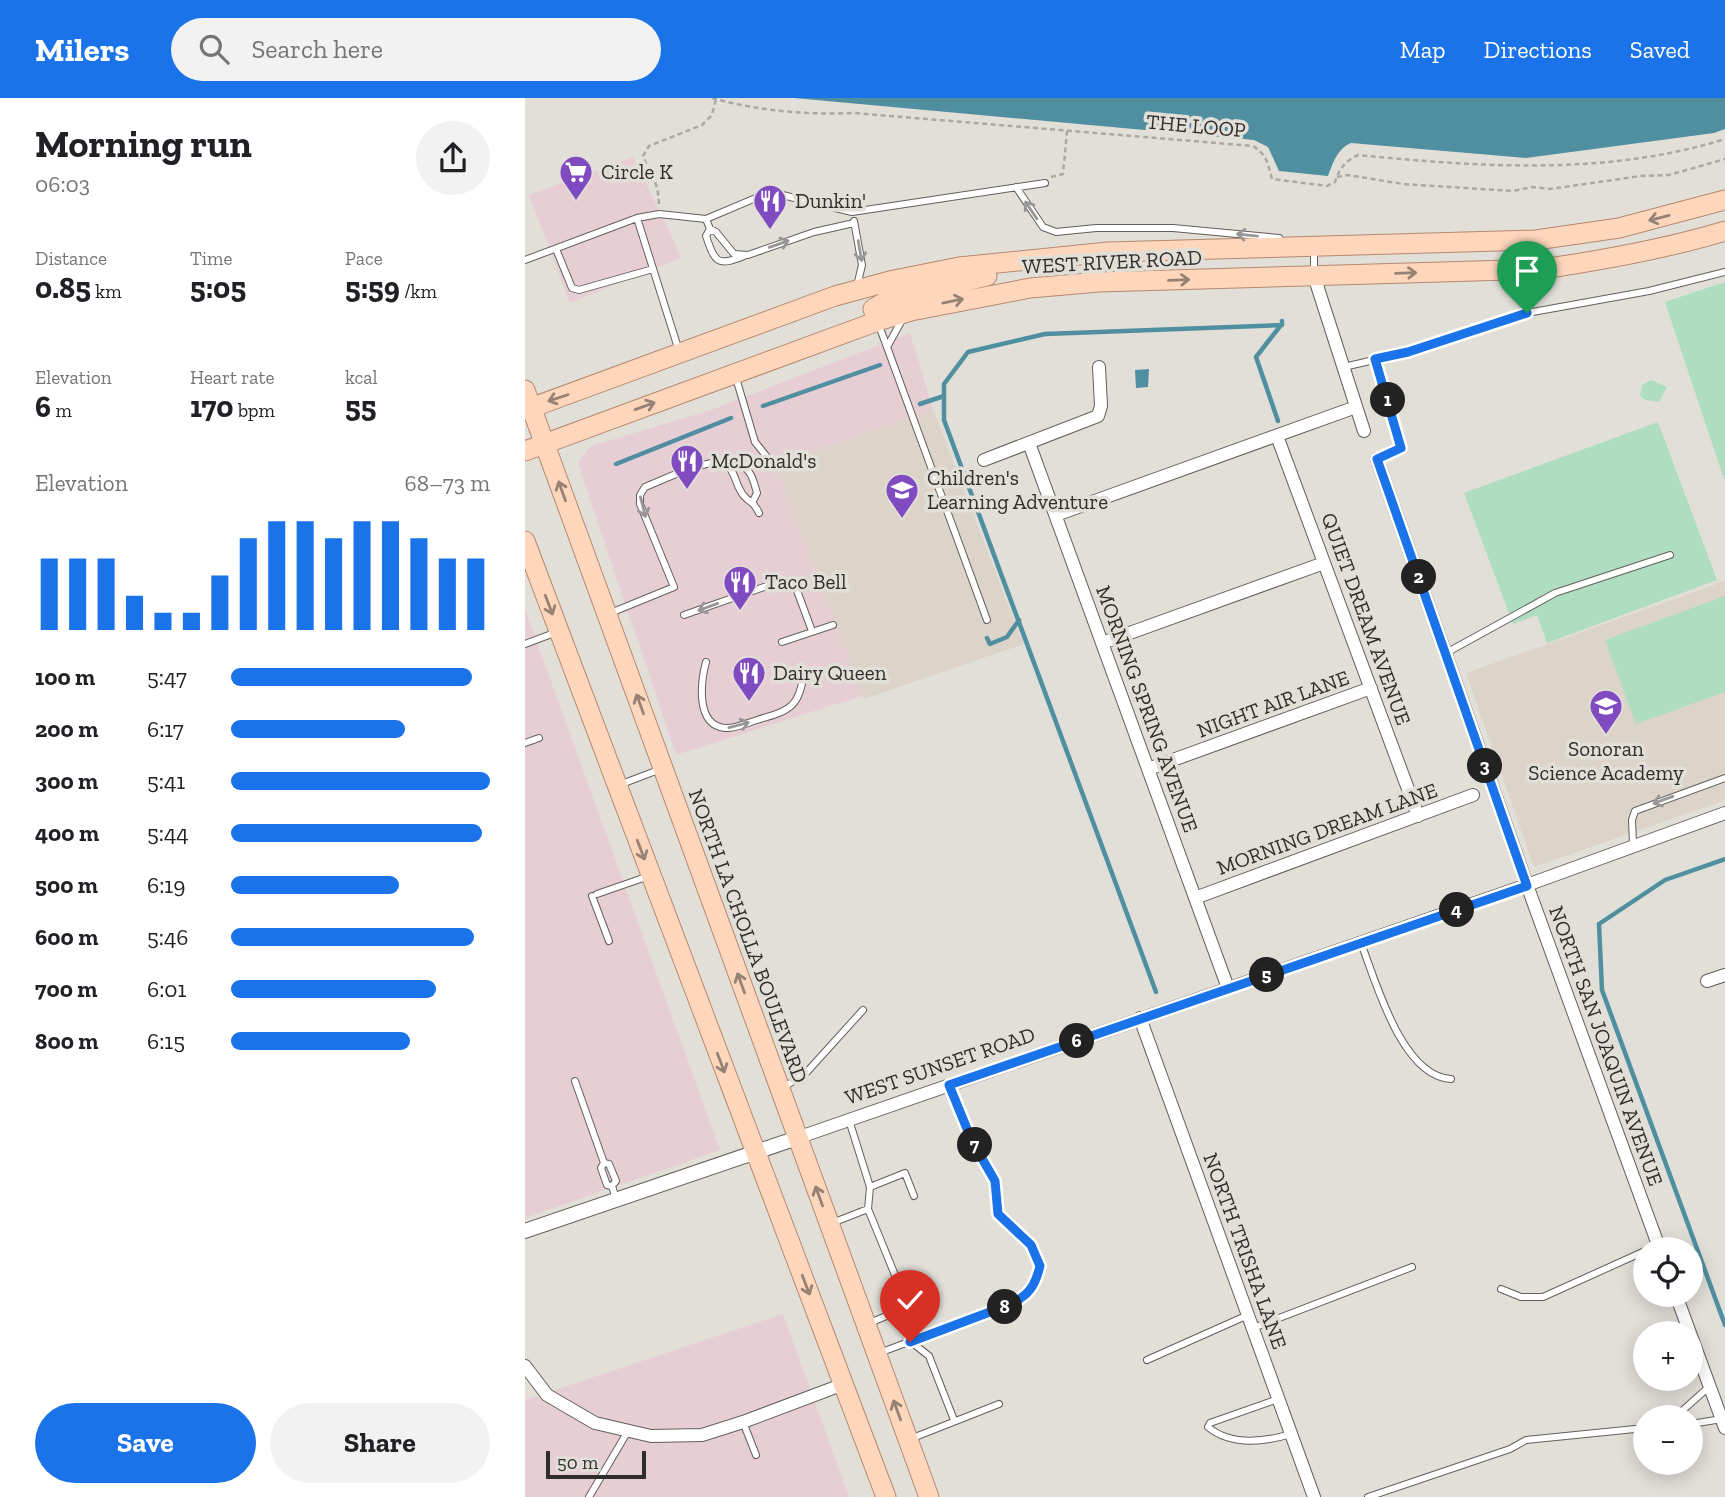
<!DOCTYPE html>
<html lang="en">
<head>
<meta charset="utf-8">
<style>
  :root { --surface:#fff; --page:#f2f2f2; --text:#202124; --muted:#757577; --accent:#1a73e8 }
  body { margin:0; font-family:"Zilla Slab",serif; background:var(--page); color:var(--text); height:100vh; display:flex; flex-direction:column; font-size:26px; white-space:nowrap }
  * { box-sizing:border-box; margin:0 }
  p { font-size:23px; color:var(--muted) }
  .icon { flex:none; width:38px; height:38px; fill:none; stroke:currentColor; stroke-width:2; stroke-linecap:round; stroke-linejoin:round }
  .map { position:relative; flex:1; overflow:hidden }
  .side { display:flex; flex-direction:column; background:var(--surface); width:525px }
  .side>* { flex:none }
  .tools { position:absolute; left:1108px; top:1139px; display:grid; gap:14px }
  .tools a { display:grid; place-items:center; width:70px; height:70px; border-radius:50%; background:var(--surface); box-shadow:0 4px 18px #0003; font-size:35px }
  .scale { position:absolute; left:21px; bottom:18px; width:100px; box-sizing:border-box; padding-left:7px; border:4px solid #302e2c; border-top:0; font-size:19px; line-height:24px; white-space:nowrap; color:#302e2c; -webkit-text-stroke:5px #e2dfd9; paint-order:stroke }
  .pin { position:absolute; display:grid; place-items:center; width:60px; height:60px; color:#fff; margin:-72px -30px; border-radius:50% 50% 50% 0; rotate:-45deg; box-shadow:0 0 7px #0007 }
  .pin .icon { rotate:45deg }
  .km { position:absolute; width:35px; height:35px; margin:-18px; border-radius:50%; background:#222; color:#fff; font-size:19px; line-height:35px; text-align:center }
  .round { display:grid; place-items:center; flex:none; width:74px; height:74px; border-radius:37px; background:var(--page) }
  .summary { display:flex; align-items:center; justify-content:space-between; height:119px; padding:0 35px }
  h1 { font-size:38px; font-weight:700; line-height:52px }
  .stats { display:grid; grid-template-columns:repeat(3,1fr); gap:10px; height:119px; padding:7px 35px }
  .stats div { display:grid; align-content:center }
  .stats b { font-size:30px; font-weight:700 }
  .stats small { font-size:19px; font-weight:400 }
  .stats p { font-size:19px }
  .chart { height:196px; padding:14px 35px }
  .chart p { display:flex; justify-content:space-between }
  .chart svg { width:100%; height:126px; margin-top:7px; stroke:var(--accent); stroke-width:6 }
  .action { display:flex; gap:14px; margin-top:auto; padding:14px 35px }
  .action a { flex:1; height:80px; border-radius:42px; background:var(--accent); color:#fff; font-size:28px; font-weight:700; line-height:80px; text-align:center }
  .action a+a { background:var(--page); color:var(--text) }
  ul { padding:0 35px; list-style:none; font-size:23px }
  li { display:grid; grid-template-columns:112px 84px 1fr; align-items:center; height:52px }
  li i { height:18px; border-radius:9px; background:var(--accent) }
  header { display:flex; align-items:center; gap:42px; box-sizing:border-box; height:98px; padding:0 35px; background:var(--accent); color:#fff }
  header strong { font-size:33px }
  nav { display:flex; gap:38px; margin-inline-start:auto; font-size:24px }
  .search { width:490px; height:63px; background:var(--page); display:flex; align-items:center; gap:18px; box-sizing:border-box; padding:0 24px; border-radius:38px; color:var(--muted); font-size:26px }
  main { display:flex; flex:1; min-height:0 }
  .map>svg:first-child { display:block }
  .commercial { fill:#e7ced5 }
  .built { fill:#dcd4c8 }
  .green { fill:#aeddc0 }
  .water { fill:#508fa0 }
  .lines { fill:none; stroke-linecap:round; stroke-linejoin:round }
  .stream { stroke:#508fa0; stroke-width:4.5 }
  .service-casing { stroke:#63605b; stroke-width:8 }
  .minor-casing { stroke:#63605b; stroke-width:14 }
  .tertiary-casing { stroke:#63605b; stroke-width:16 }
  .primary-casing { stroke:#b5896d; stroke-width:21 }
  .path { stroke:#aba9a4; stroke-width:2.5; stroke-dasharray:5 3.5; stroke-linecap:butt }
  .service { stroke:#fff; stroke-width:6 }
  .minor { stroke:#fff; stroke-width:12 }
  .tertiary { stroke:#fff; stroke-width:14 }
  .primary { stroke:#fdd6bc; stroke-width:19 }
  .oneway { stroke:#989696 }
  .oneway2 { stroke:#968274 }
  .route-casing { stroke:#fff; stroke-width:14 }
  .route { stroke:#1a73e8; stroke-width:9 }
  .labels { text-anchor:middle; stroke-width:7; stroke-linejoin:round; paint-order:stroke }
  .street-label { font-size:21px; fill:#302e2c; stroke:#e2dfd9 }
  .poi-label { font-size:21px; fill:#302e2c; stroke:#e2dfd9; text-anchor:start }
</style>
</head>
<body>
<header>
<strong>Milers</strong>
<div class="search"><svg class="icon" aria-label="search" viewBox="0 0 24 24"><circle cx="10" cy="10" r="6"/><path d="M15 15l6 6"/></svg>Search here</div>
<nav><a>Map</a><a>Directions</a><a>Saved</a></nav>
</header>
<main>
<section class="side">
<div class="summary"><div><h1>Morning run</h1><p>06:03</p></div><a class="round"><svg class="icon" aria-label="share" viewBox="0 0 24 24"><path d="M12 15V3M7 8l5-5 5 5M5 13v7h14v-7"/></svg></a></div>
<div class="stats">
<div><p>Distance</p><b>0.85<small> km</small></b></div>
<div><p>Time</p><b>5:05</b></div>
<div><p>Pace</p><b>5:59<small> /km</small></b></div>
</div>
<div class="stats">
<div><p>Elevation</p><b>6<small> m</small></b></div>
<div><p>Heart rate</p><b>170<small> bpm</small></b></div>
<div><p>kcal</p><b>55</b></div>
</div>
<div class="chart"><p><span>Elevation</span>68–73 m</p>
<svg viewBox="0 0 160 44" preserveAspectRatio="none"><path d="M5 44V19M15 44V19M25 44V19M35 44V32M45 44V38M55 44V38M65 44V25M75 44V12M85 44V6M95 44V6M105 44V12M115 44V6M125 44V6M135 44V12M145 44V19M155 44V19"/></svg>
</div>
<ul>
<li><b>100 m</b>5:47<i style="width:93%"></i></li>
<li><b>200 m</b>6:17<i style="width:67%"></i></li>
<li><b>300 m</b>5:41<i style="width:100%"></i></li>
<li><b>400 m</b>5:44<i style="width:97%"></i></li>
<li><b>500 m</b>6:19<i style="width:65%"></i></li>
<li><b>600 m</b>5:46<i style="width:94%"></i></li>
<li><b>700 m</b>6:01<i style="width:79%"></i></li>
<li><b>800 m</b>6:15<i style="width:69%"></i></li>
</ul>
<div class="action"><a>Save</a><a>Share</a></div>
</section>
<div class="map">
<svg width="1200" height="1399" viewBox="0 0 1200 1399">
  <rect width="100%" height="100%" fill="#e2dfd9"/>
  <path class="commercial" d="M108 59 145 134 156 160 45 205 4 97Z
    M385 235 408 311 485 515 500 546 151 657 53 365 66 348 186 312Z
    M0 511 195 1052 0 1120Z
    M258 1216 324 1399H0V1302Z"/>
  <path class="built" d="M408 311 498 546 339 601 250 367Z
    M1200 483V702L1009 769 941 575Z"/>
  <path class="green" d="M1200 184V381H1199L1140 204Z
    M1126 282 1142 289 1134 304 1120 302 1115 297 1117 287Z
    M1133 324 1192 482 1022 545 1012 517 988 526 939 395Z
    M1200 498V594L1111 626 1080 542Z"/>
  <path class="water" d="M269 0H1200V31L1189 35 1001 60 826 45C812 51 808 65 803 78L754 73 743 49 729 42Z
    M624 271 623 289 611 290 610 272Z"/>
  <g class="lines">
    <path class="stream" d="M395 306 419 298
      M238 308 355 267
      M753 323 731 259 756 227
      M91 366 206 320
      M462 540 465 546 482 539 494 522
      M1200 761 1140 782 1074 826 1077 892 1200 1227
      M631 894 419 322V286L443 254 520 236 757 227V223"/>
    <defs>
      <path id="service" d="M491 89 518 129 531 134 571 130H648L754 140
        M112 120 134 116 181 121 245 94 327 114 520 85
        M181 121 185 131 191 134 209 156 223 157 289 134 329 125
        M329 123 337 167 332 188
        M185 131 181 138C190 164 192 169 219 158
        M31 151 47 190 54 192 128 171
        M0 162 112 120 154 253
        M789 176V152
        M353 225 362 249 377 222
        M362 249 462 522
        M850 261 876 350 852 361
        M819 269 883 254 1002 215 1124 193 1200 174
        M211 280 230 344 246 364
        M199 363C212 375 210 388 219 398 226 406 228 402 234 415
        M83 516 149 489 115 406V397L120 389C143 380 206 347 224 374 228 379 230 388 232 395L228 403
        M159 517 259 482 271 490 287 533
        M257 544 308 527
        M0 546 32 534
        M921 555 1030 495 1145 457
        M181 564C176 583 170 627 200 630 210 631 222 625 232 622 243 618 258 616 267 607 274 600 276 590 278 581
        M0 645 14 640
        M94 687 136 671
        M1108 747 1107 722 1110 713 1200 680
        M72 796 124 778
        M67 798 84 843
        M836 845C851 884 877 979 926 981
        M50 983 79 1065
        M259 989 281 975 338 912
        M324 1022 345 1089
        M87 1088 91 1083 84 1066 79 1065 76 1070 82 1087 87 1088 91 1101
        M343 1111 345 1089 380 1075 389 1098
        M307 1125 343 1111 383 1209 342 1226
        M976 1191 996 1199H1018L1120 1153
        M728 1230 887 1169
        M385 1243 404 1258 429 1322
        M354 1255 486 1206C504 1197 510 1188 515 1168L506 1147 473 1116 470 1083 448 1043 423 987
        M622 1262 723 1217
        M753 1301 685 1325 683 1329C706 1348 739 1344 766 1336
        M1149 1320 1185 1288
        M218 1324 231 1357
        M1166 1326 1197 1321
        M385 1341 474 1306
        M64 1399 103 1333
        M843 1399 985 1351 1001 1342 1120 1330"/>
      <path id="minor" d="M789 178 839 333
        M752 338 893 718
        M504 345 703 890
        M852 361 1002 787 1135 1152
        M459 362 573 318 576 308 574 269
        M531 417 831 309
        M577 545 799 465
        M623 671 846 590
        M670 800 948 697
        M1182 883 1200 877
        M615 920 789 1399
        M272 1040 1002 787 1200 715
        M1151 1197 1200 1330
        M0 1268 22 1297 70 1325 126 1338 177 1337 218 1324 319 1286"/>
      <path id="tertiary" d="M0 1133 272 1040"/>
      <path id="primary" d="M353 223 348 211 363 202 462 178
        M0 292 404 1399
        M0 312 310 198 369 182 434 169 583 154 1011 142 1094 130 1200 102
        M0 353 353 223 386 213 505 190 574 184 1017 171C1079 162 1140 151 1200 133
        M0 443 361 1399"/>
    </defs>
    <use href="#service" class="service-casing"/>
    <use href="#minor" class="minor-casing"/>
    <use href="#tertiary" class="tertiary-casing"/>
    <use href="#primary" class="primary-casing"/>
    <path class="path" d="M187 0C234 13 280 17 329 15L728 48C742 57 743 66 747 81L802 88 810 84C814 71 820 63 833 57 955 69 1082 78 1200 41
      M526 79 538 76 542 33
      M812 79 823 77 878 86 988 93 1007 89 1025 91 1116 78 1144 77 1200 61
      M134 106C133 82 126 78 118 58L124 48 177 27 187 17 191 1"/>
    <use href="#service" class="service"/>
    <use href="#minor" class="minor"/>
    <use href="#tertiary" class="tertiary"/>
    <use href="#primary" class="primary"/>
  </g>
  <defs><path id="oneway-shaft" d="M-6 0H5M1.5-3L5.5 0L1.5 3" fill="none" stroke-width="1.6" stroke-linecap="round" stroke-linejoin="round" transform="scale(1.75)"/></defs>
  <g class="oneway">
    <use href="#oneway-shaft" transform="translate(506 112) rotate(-124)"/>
    <use href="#oneway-shaft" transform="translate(722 137) rotate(-174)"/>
    <use href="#oneway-shaft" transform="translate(254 146) rotate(-19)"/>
    <use href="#oneway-shaft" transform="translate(335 153) rotate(80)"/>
    <use href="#oneway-shaft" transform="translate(118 409) rotate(76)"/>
    <use href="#oneway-shaft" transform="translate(183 509) rotate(160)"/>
    <use href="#oneway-shaft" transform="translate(214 627) rotate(-15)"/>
    <use href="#oneway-shaft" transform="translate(1138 702) rotate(160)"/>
  </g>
  <g class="oneway2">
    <use href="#oneway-shaft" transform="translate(1134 120) rotate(166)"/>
    <use href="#oneway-shaft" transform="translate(881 175) rotate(-2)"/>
    <use href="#oneway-shaft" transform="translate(654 182) rotate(-2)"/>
    <use href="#oneway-shaft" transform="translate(428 203) rotate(-12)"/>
    <use href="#oneway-shaft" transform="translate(33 300) rotate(162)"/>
    <use href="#oneway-shaft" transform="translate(120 308) rotate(-20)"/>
    <use href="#oneway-shaft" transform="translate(37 393) rotate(-110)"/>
    <use href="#oneway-shaft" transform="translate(24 507) rotate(69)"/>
    <use href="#oneway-shaft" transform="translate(115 606) rotate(-110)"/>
    <use href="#oneway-shaft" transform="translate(116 752) rotate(69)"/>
    <use href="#oneway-shaft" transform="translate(216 885) rotate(-110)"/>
    <use href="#oneway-shaft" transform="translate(196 965) rotate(69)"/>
    <use href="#oneway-shaft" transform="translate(294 1098) rotate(-110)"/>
    <use href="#oneway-shaft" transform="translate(281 1187) rotate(69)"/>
    <use href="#oneway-shaft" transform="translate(372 1312) rotate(-110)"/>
  </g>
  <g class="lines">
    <defs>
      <path id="route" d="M385 1244 486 1206C504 1197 510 1188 515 1168L506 1147 473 1116 470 1083 447 1043 424 987 1002 788 852 361 876 350 850 261 883 254 1002 215"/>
    </defs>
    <use href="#route" class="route-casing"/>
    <use href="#route" class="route"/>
  </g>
  <defs>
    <symbol id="supermarket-pin" viewBox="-11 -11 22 30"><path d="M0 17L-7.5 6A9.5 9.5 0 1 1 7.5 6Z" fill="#804ac1" stroke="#e2dfd9"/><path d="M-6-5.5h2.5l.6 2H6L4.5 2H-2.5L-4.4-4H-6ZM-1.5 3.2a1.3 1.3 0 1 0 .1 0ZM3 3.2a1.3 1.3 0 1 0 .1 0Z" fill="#fff"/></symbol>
    <symbol id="restaurant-pin" viewBox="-11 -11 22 30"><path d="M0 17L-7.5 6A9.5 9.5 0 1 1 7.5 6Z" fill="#804ac1" stroke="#e2dfd9"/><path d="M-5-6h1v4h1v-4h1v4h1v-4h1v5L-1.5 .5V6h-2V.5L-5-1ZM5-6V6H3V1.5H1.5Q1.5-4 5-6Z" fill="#fff"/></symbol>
    <symbol id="school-pin" viewBox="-11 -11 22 30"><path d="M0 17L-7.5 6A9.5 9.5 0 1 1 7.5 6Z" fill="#804ac1" stroke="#e2dfd9"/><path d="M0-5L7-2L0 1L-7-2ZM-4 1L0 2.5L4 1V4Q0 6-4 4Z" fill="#fff"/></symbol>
  </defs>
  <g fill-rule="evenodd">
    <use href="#supermarket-pin" x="32" y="55" width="38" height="52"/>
    <use href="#restaurant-pin" x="226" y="84" width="38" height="52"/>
    <use href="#restaurant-pin" x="143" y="344" width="38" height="52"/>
    <use href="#school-pin" x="358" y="373" width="38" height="52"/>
    <use href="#restaurant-pin" x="196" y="465" width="38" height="52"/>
    <use href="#restaurant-pin" x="205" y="556" width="38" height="52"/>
    <use href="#school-pin" x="1062" y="589" width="38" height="52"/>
  </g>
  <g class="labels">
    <g class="street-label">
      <text transform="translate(671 28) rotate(5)" y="7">THE LOOP</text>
      <text transform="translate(587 164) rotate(-3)" y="7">WEST RIVER ROAD</text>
      <text transform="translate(841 521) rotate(70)" y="7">QUIET DREAM AVENUE</text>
      <text transform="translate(748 606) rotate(-20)" y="7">NIGHT AIR LANE</text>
      <text transform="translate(622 611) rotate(70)" y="7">MORNING SPRING AVENUE</text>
      <text transform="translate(802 731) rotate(-20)" y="7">MORNING DREAM LANE</text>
      <text transform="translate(223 838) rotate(70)" y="7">NORTH LA CHOLLA BOULEVARD</text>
      <text transform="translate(1081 948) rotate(70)" y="7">NORTH SAN JOAQUIN AVENUE</text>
      <text transform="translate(415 968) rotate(-19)" y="7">WEST SUNSET ROAD</text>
      <text transform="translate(720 1153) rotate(70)" y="7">NORTH TRISHA LANE</text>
    </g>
    <g class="poi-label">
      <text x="76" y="81">Circle K</text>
      <text x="270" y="110">Dunkin'</text>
      <text x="186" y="370">McDonald's</text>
      <text x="402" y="387">Children's<tspan x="402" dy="24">Learning Adventure</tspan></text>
      <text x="240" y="491">Taco Bell</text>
      <text x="248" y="582">Dairy Queen</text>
      <text x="1081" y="658" text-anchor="middle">Sonoran<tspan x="1081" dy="24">Science Academy</tspan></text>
    </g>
  </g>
</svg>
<div class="tools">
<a><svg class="icon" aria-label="locate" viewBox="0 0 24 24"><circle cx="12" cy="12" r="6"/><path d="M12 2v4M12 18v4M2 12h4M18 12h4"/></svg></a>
<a>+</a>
<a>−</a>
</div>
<div class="scale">50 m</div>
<div class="pin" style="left:1002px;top:215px;background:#1e9e55"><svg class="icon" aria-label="arrive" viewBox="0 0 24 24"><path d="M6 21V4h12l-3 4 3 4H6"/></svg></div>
<div class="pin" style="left:385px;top:1244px;background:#d93025"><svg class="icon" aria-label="check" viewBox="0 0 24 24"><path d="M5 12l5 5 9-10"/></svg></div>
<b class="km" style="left:863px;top:302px">1</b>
<b class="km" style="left:894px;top:479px">2</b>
<b class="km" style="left:960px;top:668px">3</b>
<b class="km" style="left:932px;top:812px">4</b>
<b class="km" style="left:742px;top:877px">5</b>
<b class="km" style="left:552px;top:943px">6</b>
<b class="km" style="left:450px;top:1047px">7</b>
<b class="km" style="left:480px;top:1209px">8</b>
</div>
</main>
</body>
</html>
